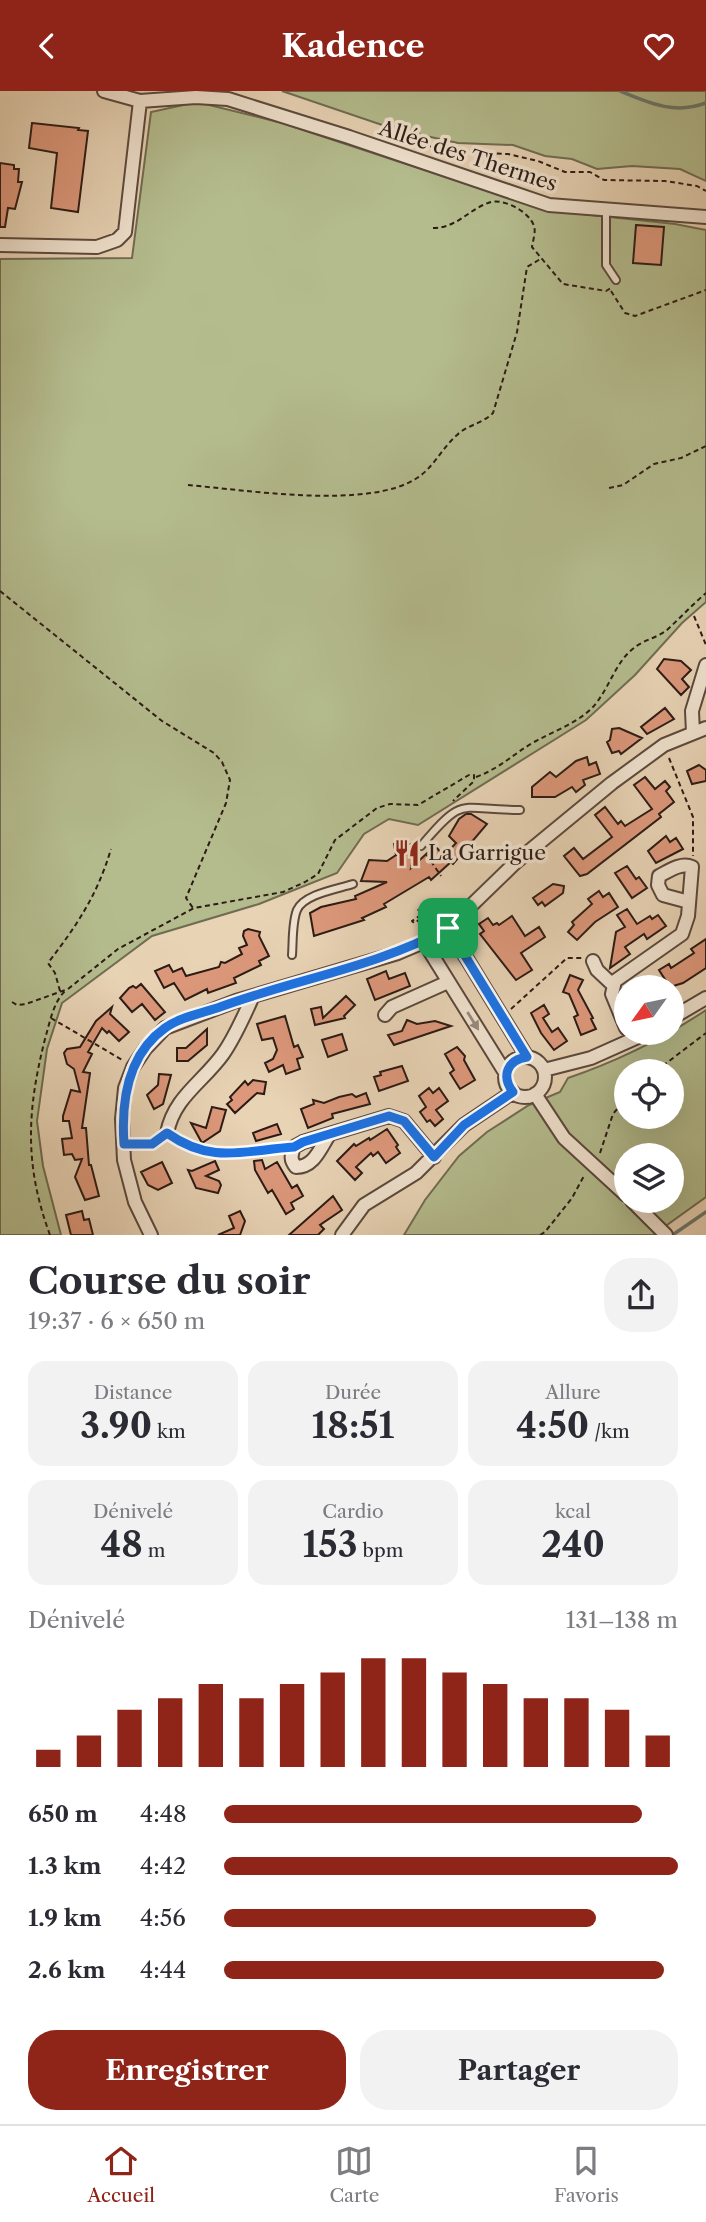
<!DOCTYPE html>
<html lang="fr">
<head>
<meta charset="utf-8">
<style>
  :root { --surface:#fff; --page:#f2f2f3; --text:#2b2b33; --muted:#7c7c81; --line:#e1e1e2; --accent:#8f2418 }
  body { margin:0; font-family:"Libre Caslon Text",serif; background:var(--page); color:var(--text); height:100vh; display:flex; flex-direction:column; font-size:26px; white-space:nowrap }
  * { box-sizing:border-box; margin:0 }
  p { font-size:23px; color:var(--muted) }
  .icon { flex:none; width:38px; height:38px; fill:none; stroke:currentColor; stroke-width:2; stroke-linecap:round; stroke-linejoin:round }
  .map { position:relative; height:1144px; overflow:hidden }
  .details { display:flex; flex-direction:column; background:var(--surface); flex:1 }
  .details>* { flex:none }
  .needle { width:46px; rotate:237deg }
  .buttons { position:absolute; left:614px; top:884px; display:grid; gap:14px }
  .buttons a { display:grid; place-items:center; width:70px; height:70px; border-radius:50%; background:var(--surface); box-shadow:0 7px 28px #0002; font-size:35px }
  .pin { position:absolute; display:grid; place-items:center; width:60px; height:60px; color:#fff; margin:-30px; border-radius:14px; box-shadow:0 4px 10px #0006 }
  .round { display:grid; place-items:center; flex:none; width:74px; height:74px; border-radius:28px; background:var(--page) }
  .head { display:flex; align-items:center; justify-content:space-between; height:119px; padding:0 28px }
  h1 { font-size:38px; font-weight:700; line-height:52px }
  .metrics { display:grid; grid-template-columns:repeat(3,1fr); gap:10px; height:119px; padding:7px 28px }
  .metrics div { display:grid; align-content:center; border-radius:18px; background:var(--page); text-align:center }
  .metrics b { font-size:35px; font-weight:700 }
  .metrics small { font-size:19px; font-weight:400 }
  .metrics p { font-size:19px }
  .chart { height:196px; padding:14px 28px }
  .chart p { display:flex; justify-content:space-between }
  .chart svg { width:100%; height:126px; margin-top:7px; stroke:var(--accent); stroke-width:6 }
  .primary-button { display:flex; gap:14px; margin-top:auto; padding:14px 28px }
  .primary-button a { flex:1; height:80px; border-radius:28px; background:var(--accent); color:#fff; font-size:28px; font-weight:700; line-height:80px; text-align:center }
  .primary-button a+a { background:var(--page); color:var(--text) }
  ul { padding:0 28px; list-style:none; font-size:23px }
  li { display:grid; grid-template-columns:112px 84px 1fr; align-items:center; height:52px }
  li i { height:18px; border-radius:9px; background:var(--accent) }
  header { display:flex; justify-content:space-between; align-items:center; height:91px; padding:0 28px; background:var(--accent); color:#fff; font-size:32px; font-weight:700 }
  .tabs { display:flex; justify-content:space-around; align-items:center; height:98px; border-top:2px solid var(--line); background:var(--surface); font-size:19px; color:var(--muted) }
  .tabs a { display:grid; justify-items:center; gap:4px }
  .tabs .on { color:var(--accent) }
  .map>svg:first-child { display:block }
  .green { fill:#b4bc8e; stroke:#706c52; stroke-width:2; fill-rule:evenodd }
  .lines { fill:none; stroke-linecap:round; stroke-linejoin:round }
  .stream { stroke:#6c796f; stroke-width:3.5 }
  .building { fill:#dd987b; stroke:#2c1b15; stroke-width:2 }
  .service-casing { stroke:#5b493d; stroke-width:10 }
  .minor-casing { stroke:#5b493d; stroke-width:16 }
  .path { stroke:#2c1b15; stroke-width:2; stroke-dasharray:5 3.5; stroke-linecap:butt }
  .service { stroke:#f0e2cf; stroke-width:6 }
  .minor { stroke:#f0e2cf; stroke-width:12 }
  .oneway { fill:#98887b }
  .route-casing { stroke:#fff; stroke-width:14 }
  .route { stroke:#1a73e8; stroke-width:9 }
  .labels { text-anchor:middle; stroke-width:7; stroke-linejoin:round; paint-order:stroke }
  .street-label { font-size:21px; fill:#2c1b15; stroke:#f0e2cf }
  .poi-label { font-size:21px; fill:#2c1b15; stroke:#f0e2cf; text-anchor:start }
</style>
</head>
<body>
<header><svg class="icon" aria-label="back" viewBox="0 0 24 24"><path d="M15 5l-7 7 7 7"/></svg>Kadence<svg class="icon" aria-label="heart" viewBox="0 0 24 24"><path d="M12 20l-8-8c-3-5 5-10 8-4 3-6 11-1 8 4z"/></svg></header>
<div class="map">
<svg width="706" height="1144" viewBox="0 0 706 1144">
  <rect width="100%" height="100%" fill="#e8d3b5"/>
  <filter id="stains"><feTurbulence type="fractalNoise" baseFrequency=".00286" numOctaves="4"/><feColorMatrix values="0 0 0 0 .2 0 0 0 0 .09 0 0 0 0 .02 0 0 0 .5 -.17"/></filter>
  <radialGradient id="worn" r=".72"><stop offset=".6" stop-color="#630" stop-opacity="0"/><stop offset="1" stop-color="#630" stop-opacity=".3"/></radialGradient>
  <path class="green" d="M282 0H706V90L680 78 632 75 597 78 572 68 545 65 513 54 458 52 394 38Z
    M197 11 282 32 545 119 675 133 706 139V511L682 532 635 584 586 629 418 734 389 728 364 743 337 782 259 813 152 845 62 912 47 958 37 1030 43 1075 61 1144H0V168L132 167 151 21Z
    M706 919V1106L653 1144H404L425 1109 459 1065 487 1041 529 1014 560 1001 568 987C618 970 664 947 706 919ZM626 980H672V1026H626ZM626 1064H672V1110H626Z"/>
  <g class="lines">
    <path class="stream" d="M620 0C649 12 675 24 706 12
      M674 1143 706 1121"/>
  </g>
  <path class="building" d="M32 32 79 37 78 39 88 40 78 121 51 117 57 62 29 57Z
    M0 72 14 74V78H19L18 91H22L15 118 8 117 5 136H0Z
    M636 134 664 136 661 174 633 172Z
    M664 568 681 570 691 579 682 588 689 596 681 604 657 578Z
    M665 617 674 628 647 643 641 636Z
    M619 637 642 647 621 663 619 660 612 662 607 651 610 649 612 638Z
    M587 666 589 674 596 671 600 683 583 689 585 694 576 701 572 696 555 706H532V696L550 681 556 686 576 670Z
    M699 674 706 679V690L692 693 687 680Z
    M645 686 655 698 665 690 670 696 666 700 674 711 659 723 661 726 587 783 580 785 564 765 574 757 583 768 612 746 595 724 605 716 618 733 621 730 625 735 652 718 634 694Z
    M466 723H471L487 733 453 773 451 771 431 789 429 786 384 813 386 816 362 827 364 829 314 845 310 822 321 816 356 808 355 805 387 791 361 790 369 769 387 770 396 764 394 753 405 752 415 755 411 777 435 755 444 765 456 752 449 745 459 728Z
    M666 745 670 751 676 747 683 758 656 772 648 760Z
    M627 775 636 788 639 786 647 797 632 807 615 782Z
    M553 793 564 795 563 802 545 815 542 811 538 814 533 807Z
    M599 800 603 806 609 802 618 816 595 831 577 849 568 841 574 834 572 831 592 813 588 808Z
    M627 818 637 833 650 825 652 828 658 824 666 835 647 848 644 843 625 856 630 863 610 877 616 841 625 836 617 824Z
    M512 825 525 845 539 836 545 846 521 862 532 879 516 889 480 843 484 840 479 833 488 827 493 834 497 832 499 834Z
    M248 838 260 841 259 845 269 865 259 870 261 874 234 887 236 892 208 902 207 898 185 909 174 892 164 897 155 880 169 874 173 881 182 877 186 885 219 876 221 871 225 872 242 863 239 857 247 854 243 845 244 840Z
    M706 848V877L683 892 670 896 659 879 669 873 671 877 694 862 691 858Z
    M386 880 389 888 405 882 410 895 375 909 367 888Z
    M570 884 583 889 578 899 593 927 591 928 596 938 581 944 574 926 578 924 569 903 563 901Z
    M141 893 165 921 155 929 142 913 132 921 120 907 129 897 133 895 136 897Z
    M346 905 355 914 344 925 345 927 315 934 311 918 321 916 323 927Z
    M544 914 549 923 543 927 552 941 558 937 567 950 554 959 541 942 531 922Z
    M112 916 110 923 129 941 119 950 109 940 107 942 102 937 88 961 92 963 83 981 90 982 82 1037H86L89 1074H91L99 1105 85 1109 75 1086 82 1068 75 1069 72 1063 64 1064 62 1048 72 1047 69 1030H63V1025L71 999 80 1001 74 978 67 973 64 962 67 958 80 956 96 930Z
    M285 925 294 956 298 954 303 966 297 968 300 978 286 983 283 974 269 981 265 972 273 968 277 959 273 947 262 949 257 933Z
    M407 929 417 933 435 930 451 935 394 954 388 944 402 940Z
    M207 938V954L188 970H177V957H186Z
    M342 943 347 959 328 966 322 949Z
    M457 956 465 965 464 969 475 989 460 998 450 982 454 979 445 963Z
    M402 975 408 990 379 1000 374 986 381 984 380 981Z
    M159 983 171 984 163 1013 154 1018 147 1004 158 994Z
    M253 989 266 991 264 1003 257 1002 235 1022 227 1013 232 1009 230 1006 245 990 248 994Z
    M429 997 433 1002 439 997 448 1010 436 1019 443 1028 435 1035 430 1029 427 1031 420 1021 426 1016 419 1005Z
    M366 1002 370 1013 332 1023 333 1027 308 1037 301 1018 314 1013 313 1009 324 1012 339 1006 352 1003 356 1006Z
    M212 1016 226 1019 220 1040 202 1052 191 1032 206 1037Z
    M277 1033 281 1043 256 1050 253 1042Z
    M387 1038 398 1054 396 1056 400 1062 386 1072 378 1061 373 1065 371 1062 356 1076 362 1082 355 1089 337 1070 354 1053 356 1055 369 1047 370 1049Z
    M262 1069 265 1078 277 1071 292 1097 297 1094 303 1105 291 1112 294 1118 286 1123 272 1099 268 1102 255 1079 254 1070Z
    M215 1070 219 1079 206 1085 219 1090 221 1094 218 1102 196 1097 188 1079 192 1080Z
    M162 1071 172 1092 158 1099 148 1094 141 1081Z
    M333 1105 342 1119 320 1134 324 1138 318 1144H289Z
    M82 1120 84 1129 89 1128 93 1144H71L66 1124Z
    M240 1120 245 1130 240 1144H218L234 1137 229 1125Z"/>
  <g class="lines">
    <defs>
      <path id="service" d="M606 119V174L616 189
        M421 755C465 703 458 719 520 719
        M292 864C293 851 292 831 297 819 304 803 338 798 353 793"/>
      <path id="minor" d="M140 10 196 6 228 8 349 46 549 114 706 126
        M0 154 97 156 117 149 125 141 140 10 104 0
        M693 642 692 620 706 574
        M448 837 527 966
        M424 851 506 983
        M593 870 597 879 614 895
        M385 924 392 916 448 891
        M672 927 706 907
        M626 937 612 903 615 890 682 843 688 825 692 776C681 771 669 780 659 785L658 794 663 804 689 811
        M505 986a20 20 0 1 1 40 0a20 20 0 1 1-40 0Z
        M544 979 591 967 647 942
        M535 1003 564 1047 626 1104
        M167 1042C174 1006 203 991 223 963 235 946 244 925 253 905
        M329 1044C320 1058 314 1076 296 1076 290 1069 291 1065 294 1056L303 1051 389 1025 404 1030 434 1066
        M632 1110 666 1144
        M151 1144 135 1111 124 1069 122 1028 125 997 133 976 145 958 165 937 236 910 398 862 424 851 448 837 516 771 612 692 664 654 706 637
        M342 1144 364 1114 416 1082 464 1034 513 1001"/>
    </defs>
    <use href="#service" class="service-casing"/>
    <use href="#minor" class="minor-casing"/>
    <path class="path" d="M413 55H429L463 64 480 62 508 63 538 70 565 81H590L604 89 665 90 697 95 706 100
      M433 137C457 137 468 119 488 112 502 106 529 120 534 135 536 141 533 149 532 156L563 193 606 200 611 197
      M611 200 625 222 635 225 706 199
      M188 394C246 399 369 419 417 387 434 376 442 357 457 344 467 334 482 333 493 322L517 241 527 176 542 167
      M609 397 623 394 654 373 681 367 706 355
      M0 500 162 630 214 662 222 671 230 689 226 712 186 807 193 817
      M694 525 706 554
      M669 667 693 726V765
      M476 686C501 677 514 662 536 650 554 640 575 633 591 618 609 600 614 572 634 557 643 549 657 547 667 539 680 527 692 514 706 502
      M426 763 441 785
      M418 818 421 824 430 818 432 821 414 832 412 830 421 824
      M60 900 55 882 48 872C77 834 97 805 111 758
      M12 911 17 914 26 913 68 898 118 858 194 817 283 801 305 791 318 783 335 749 377 717 390 713 418 714 469 684H474V690L453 710
      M511 918 567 867H583
      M51 927 124 970
      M656 980 706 942
      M176 1048C206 1071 247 1062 282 1057
      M135 1052 152 1053 157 1049
      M600 1062 613 1023 626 1007
      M50 1144C24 1074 27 1019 45 948 50 931 53 911 66 899
      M540 1144 545 1141 572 1107 585 1083"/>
    <use href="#service" class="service"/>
    <use href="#minor" class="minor"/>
  </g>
  <defs><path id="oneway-solid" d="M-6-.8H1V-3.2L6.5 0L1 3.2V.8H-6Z" transform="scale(1.75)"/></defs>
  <use class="oneway" href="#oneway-solid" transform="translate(473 930) rotate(58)"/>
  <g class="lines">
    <defs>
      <path id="route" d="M448 837 527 966C507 969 501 985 513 1001L464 1034 434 1066 404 1030 389 1025 303 1051 294 1056C245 1059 212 1074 167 1042L152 1053H124C121 1010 127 964 165 937 180 926 203 922 220 916 296 888 377 876 448 837Z"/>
    </defs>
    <use href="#route" class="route-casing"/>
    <use href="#route" class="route"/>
  </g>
  <defs>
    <symbol id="restaurant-bare" viewBox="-9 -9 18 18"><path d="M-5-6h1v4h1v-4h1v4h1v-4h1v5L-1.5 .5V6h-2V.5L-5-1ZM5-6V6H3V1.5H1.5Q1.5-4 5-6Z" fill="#8f2418" stroke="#f0e2cf" stroke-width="2.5" paint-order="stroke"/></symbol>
  </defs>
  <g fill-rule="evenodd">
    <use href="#restaurant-bare" x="388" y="743" width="38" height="38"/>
  </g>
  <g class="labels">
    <g class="street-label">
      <text transform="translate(468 65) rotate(18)" y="7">Allée des Thermes</text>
    </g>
    <g class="poi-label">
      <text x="428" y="769">La Garrigue</text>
    </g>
  </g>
  <rect width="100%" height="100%" filter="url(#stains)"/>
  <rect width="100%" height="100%" fill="url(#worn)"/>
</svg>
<div class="buttons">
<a><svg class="needle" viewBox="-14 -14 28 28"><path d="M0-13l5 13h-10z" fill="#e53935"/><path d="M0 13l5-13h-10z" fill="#7c7c81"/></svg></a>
<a><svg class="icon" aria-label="locate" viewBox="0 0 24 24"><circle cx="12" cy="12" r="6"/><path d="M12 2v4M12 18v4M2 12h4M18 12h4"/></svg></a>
<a><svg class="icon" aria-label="layers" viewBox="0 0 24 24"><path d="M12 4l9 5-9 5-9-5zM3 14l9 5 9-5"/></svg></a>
</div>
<div class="pin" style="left:448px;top:837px;background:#1e9e55"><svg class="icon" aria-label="arrive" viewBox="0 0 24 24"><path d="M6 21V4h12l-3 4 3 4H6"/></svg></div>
</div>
<section class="details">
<div class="head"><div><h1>Course du soir</h1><p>19:37 · 6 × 650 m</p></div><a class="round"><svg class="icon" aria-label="share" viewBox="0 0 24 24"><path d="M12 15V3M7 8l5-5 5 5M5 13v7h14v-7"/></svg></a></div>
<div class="metrics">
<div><p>Distance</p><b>3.90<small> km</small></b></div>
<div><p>Durée</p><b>18:51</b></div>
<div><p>Allure</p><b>4:50<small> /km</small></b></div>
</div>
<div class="metrics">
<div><p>Dénivelé</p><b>48<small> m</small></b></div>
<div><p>Cardio</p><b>153<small> bpm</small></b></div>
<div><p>kcal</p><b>240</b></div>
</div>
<div class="chart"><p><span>Dénivelé</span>131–138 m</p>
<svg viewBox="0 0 160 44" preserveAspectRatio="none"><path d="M5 44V38M15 44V33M25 44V24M35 44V20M45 44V15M55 44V20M65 44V15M75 44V11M85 44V6M95 44V6M105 44V11M115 44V15M125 44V20M135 44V20M145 44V24M155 44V33"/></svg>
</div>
<ul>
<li><b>650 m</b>4:48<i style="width:92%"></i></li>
<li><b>1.3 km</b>4:42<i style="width:100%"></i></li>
<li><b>1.9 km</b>4:56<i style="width:82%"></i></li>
<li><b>2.6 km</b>4:44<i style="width:97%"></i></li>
</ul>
<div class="primary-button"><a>Enregistrer</a><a>Partager</a></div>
</section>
<nav class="tabs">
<a class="on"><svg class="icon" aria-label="home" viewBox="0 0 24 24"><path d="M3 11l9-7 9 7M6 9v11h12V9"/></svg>Accueil</a>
<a><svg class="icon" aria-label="map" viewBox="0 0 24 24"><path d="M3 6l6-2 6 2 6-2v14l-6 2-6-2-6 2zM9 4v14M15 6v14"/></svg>Carte</a>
<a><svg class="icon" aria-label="saved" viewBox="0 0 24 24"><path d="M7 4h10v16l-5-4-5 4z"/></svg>Favoris</a>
</nav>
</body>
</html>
